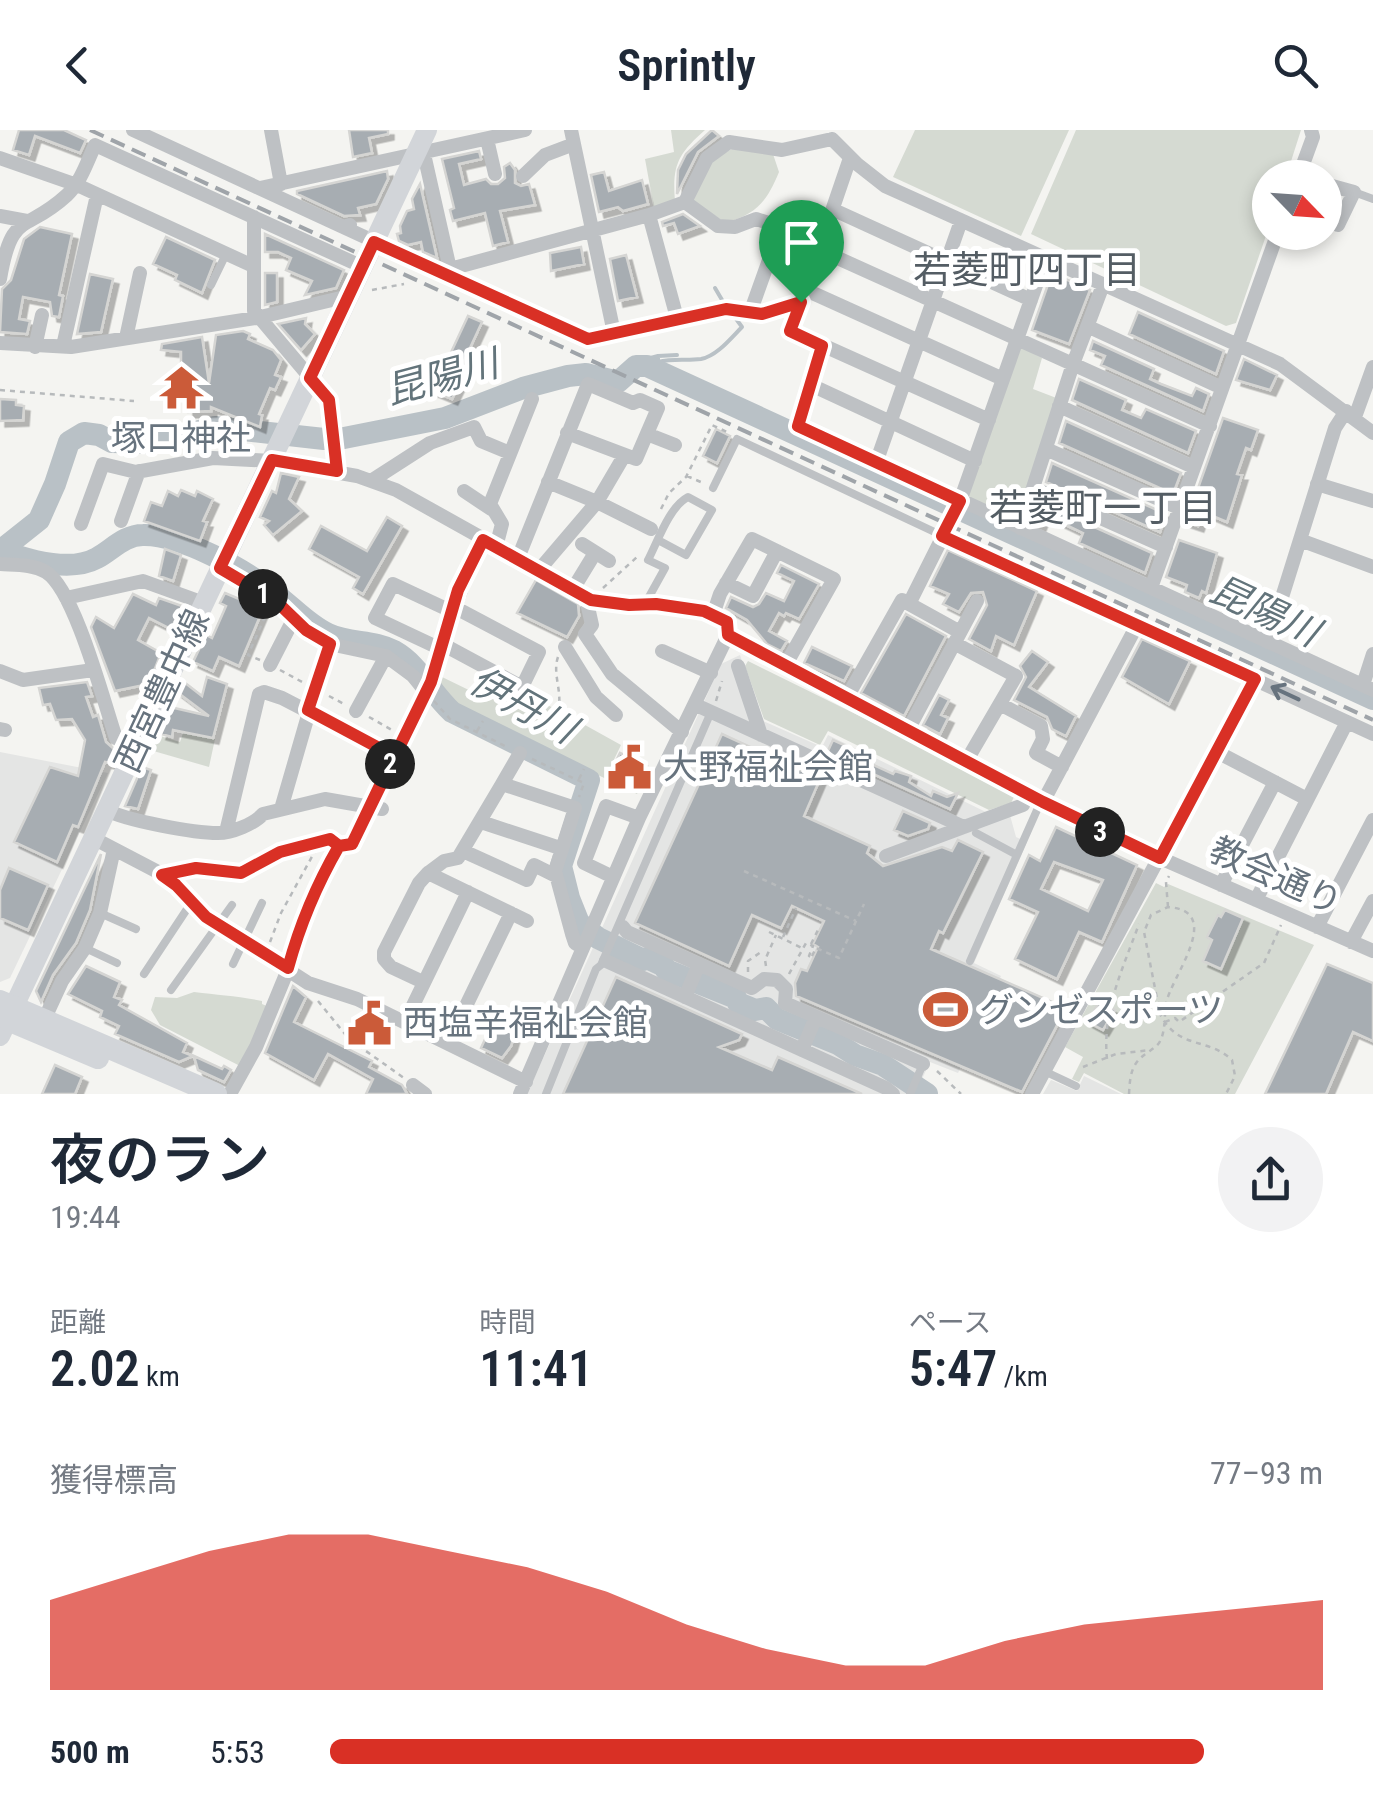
<!DOCTYPE html>
<html lang="ja">
<head>
<meta charset="utf-8">
<style>
  :root { --surface:#fff; --page:#f2f2f3; --text:#1f2937; --muted:#747a83; --accent:#d93025 }
  body { margin:0; font-family:"Roboto Condensed","Noto Sans JP",sans-serif; background:var(--page); color:var(--text); height:100vh; display:flex; flex-direction:column; font-size:38px; white-space:nowrap }
  * { box-sizing:border-box; margin:0 }
  p { font-size:32px; color:var(--muted) }
  .icon { flex:none; width:55px; height:55px; fill:none; stroke:currentColor; stroke-width:2; stroke-linecap:round; stroke-linejoin:round }
  .map { position:relative; height:964px; overflow:hidden }
  .drawer { display:flex; flex-direction:column; background:var(--surface); flex:1 }
  .drawer>* { flex:none }
  .needle { width:65px; rotate:115deg }
  .buttons { position:absolute; left:1252px; top:30px; display:grid; gap:20px }
  .buttons a { display:grid; place-items:center; width:90px; height:90px; border-radius:50%; background:var(--surface); box-shadow:0 5px 15px #0003; font-size:50px }
  .pin { position:absolute; display:grid; place-items:center; width:85px; height:85px; color:#fff; margin:-102px -42px; border-radius:50% 50% 50% 0; rotate:-45deg; box-shadow:0 0 10px #0007 }
  .pin .icon { rotate:45deg }
  .km { position:absolute; width:50px; height:50px; margin:-25px; border-radius:50%; background:#222; color:#fff; font-size:28px; line-height:50px; text-align:center }
  .round { display:grid; place-items:center; flex:none; width:105px; height:105px; border-radius:52px; background:var(--page) }
  .head { display:flex; align-items:center; justify-content:space-between; height:170px; padding:0 50px }
  h1 { font-size:55px; font-weight:600; line-height:75px }
  .metrics { display:grid; grid-template-columns:repeat(3,1fr); gap:15px; height:170px; padding:10px 50px }
  .metrics div { display:grid; align-content:center }
  .metrics b { font-size:50px; font-weight:600 }
  .metrics small { font-size:28px; font-weight:400 }
  .metrics p { font-size:28px }
  .chart { height:280px; padding:20px 50px }
  .chart p { display:flex; justify-content:space-between }
  .chart svg { width:100%; height:180px; margin-top:10px; fill:var(--accent); opacity:.7 }
  ul { padding:0 50px; list-style:none; font-size:32px }
  li { display:grid; grid-template-columns:160px 120px 1fr; align-items:center; height:75px }
  li i { height:25px; border-radius:12px; background:var(--accent) }
  header { display:flex; justify-content:space-between; align-items:center; height:130px; padding:0 50px; background:var(--surface); font-size:45px; font-weight:600 }
  .map>svg:first-child { display:block }
  .built { fill:#e4e5e4 }
  .green { fill:#d5dad2 }
  .lines { fill:none; stroke-linecap:round; stroke-linejoin:round }
  .stream { stroke:#b9c1c6; stroke-width:4 }
  .river { stroke:#b9c1c6; stroke-width:22 }
  .building { fill:#a7adb2; stroke:#d5d5d3; stroke-width:2.5; fill-rule:evenodd; filter:url(#shadow) }
  .path { stroke:#b7babc; stroke-width:2.5; stroke-dasharray:5 5; stroke-linecap:butt }
  .lane { stroke:#bec1c4; stroke-width:8 }
  .street { stroke:#bec1c4; stroke-width:14 }
  .secondary { stroke:#d2d5d9; stroke-width:20 }
  .primary { stroke:#d2d5d9; stroke-width:22 }
  .rail { stroke:#9fa4a9; stroke-width:4; stroke-dasharray:15 8; stroke-linecap:butt }
  .oneway { stroke:#67737e }
  .route-casing { stroke:#fff; stroke-width:20 }
  .route { stroke:#d93025; stroke-width:12 }
  .labels { text-anchor:middle; stroke-width:10; stroke-linejoin:round; paint-order:stroke }
  .poi-label { font-size:35px; fill:#67737e; stroke:#fff; text-anchor:start }
  .street-label { font-size:35px; fill:#67737e; stroke:#fff }
  .neighbourhood-label { font-size:38px; fill:#545d64; stroke:#fff }
  .water-label { font-size:38px; font-style:italic; fill:#63747b; stroke:#fff }
</style>
</head>
<body>
<header><svg class="icon" aria-label="back" viewBox="0 0 24 24"><path d="M15 5l-7 7 7 7"/></svg>Sprintly<svg class="icon" aria-label="search" viewBox="0 0 24 24"><circle cx="10" cy="10" r="6"/><path d="M15 15l6 6"/></svg></header>
<div class="map">
<svg width="1373" height="964" viewBox="0 0 1373 964">
  <defs>
    <filter id="shadow"><feDropShadow dx="5.5" dy="5.5" stdDeviation="0" flood-color="#0004"/></filter>
  </defs>
  <rect width="100%" height="100%" fill="#f4f4f1"/>
  <path class="built" d="M740 525 761 590 822 617 828 605 988 683 1008 678 1016 707 1027 712 974 833 1001 846 958 943 930 932 915 964H527L721 534Z
    M0 622 108 643 10 848 0 852Z
    M1084 946 1121 964H1043L1051 950 1077 961Z"/>
  <path class="green" d="M671 0H705C678 24 672 35 675 71L654 78 645 29 674 22Z
    M915 0H1069L1021 106 893 47Z
    M1076 0H1301L1286 47 1270 48V94L1236 193 1226 196 1031 104Z
    M732 19 773 24 779 42C766 73 757 83 726 93L691 70 713 29Z
    M1021 217 1042 228 1033 259 1059 269 1018 390 970 370 968 365Z
    M748 531 1016 663 1011 673 989 680 828 601 820 615 764 589 745 536Z
    M440 546 477 564 480 561 500 570 508 557 558 580 621 615 610 638 642 653 637 664 444 570 435 559Z
    M183 603 215 609 209 637 150 620 157 605 180 612Z
    M1156 753 1164 757 1168 754 1314 815 1235 964H1124L1084 943 1079 952 1072 949 1083 927 1065 917Z
    M194 862C218 865 238 866 262 871V874L269 877 240 936 160 895 151 880 155 867 177 868Z"/>
  <g class="lines">
    <path class="stream" d="M715 158 725 175
      M658 226 677 225
      M636 236 643 230 658 226V232C674 228 686 231 701 229 717 226 731 208 742 197L734 186"/>
    <path class="river" d="M0 420C27 430 70 443 97 428 112 420 124 405 143 405 181 404 245 440 274 463 293 477 307 494 328 504 349 514 374 510 394 521 419 535 431 563 452 582L589 650 561 736 569 768 579 793 598 808 643 830 647 828 664 836 666 840 736 868 738 873 755 880 766 878 777 889 838 914 855 925 883 935 927 964
      M0 421 39 390 55 354 69 312 84 303 99 305 112 312 154 313 215 297 324 309 344 308 445 288 523 258 568 246 586 244 618 252 636 236H647L1373 569"/>
  </g>
  <path class="building" d="M19 0H64L86 10 80 23 35 6 29 25 13 20Z
    M349 0H388V4L369 8 372 23 353 27Z
    M712 0 719 6 698 22 677 64 678 40 686 24Z
    M479 21 481 29 459 34 464 55 486 49 491 54H498L505 48 504 37 510 33 515 40V53L521 56 529 54 535 75 500 81 508 112 493 116 485 83 453 91 450 80 454 78 442 29Z
    M387 41 388 49 376 74 358 78 360 85 344 86 297 64V61Z
    M604 42 609 61 642 50 648 74 623 81 618 77 599 82 591 45Z
    M420 54 437 128 423 122 421 112 408 115 399 111 397 104 401 103 400 96 407 81 414 79 412 69Z
    M683 84 700 96 678 104 674 93 663 96 662 92Z
    M40 97 72 104 59 165 63 166 59 187 52 186 50 172 23 167 19 189 30 191 27 204 0 202 2 159 11 150 24 109Z
    M265 104 344 140 336 158 305 165 312 151 286 140 291 128 278 122H265Z
    M166 107 215 130 202 163 175 150 177 145 153 134Z
    M581 117 584 134 551 141 550 123Z
    M626 125 637 167 618 171 610 129Z
    M265 143H277V172L265 175Z
    M1052 143 1090 160 1069 214 1032 200Z
    M90 144 113 149 105 184 101 202 77 204Z
    M1138 182 1224 221 1216 244 1129 204Z
    M468 186 482 192 457 246 462 248 452 269 433 261Z
    M306 188 305 194 315 204 301 220 278 194Z
    M243 201 250 204 248 209 273 220 281 230 275 245 281 247 275 260 270 258 259 284 262 285 260 297 211 277V281L188 282V256L181 255V222L161 220 162 214 202 207 209 253 216 205Z
    M1093 211 1154 239 1150 249 1161 254 1192 266 1196 258 1209 264 1203 281 1101 235 1105 226 1090 220Z
    M1244 229 1277 245 1270 260 1236 250Z
    M1079 249 1126 270 1122 280 1141 288 1146 279 1196 301 1188 323 1072 270Z
    M0 269 16 270V275L24 276 23 290 0 291Z
    M1223 288 1258 300 1251 320 1246 318 1237 344 1242 345 1227 392 1203 382 1198 396 1186 392Z
    M1066 291 1181 343 1173 364 1059 313Z
    M716 299 730 306 717 333 703 326Z
    M1052 333 1166 384 1160 402 1046 352Z
    M281 343 299 347 289 369 302 381 273 405 264 395 269 391 260 387 272 361 276 363Z
    M181 360 195 366 197 361 213 369 203 391 207 392 200 411 144 391 151 372 162 376 168 361 178 366Z
    M1039 372 1152 423 1145 443 1079 413 1083 403 1062 393 1044 385 1040 395 1033 392Z
    M387 387 402 396 363 464 353 458 359 447 309 419 321 396 367 421Z
    M1179 410 1217 423 1206 463 1202 461 1199 468 1185 462 1187 455 1166 447Z
    M165 419 181 425 173 451 159 446Z
    M948 420 1037 461 1014 515 996 506 991 521 969 509 987 475 983 462 971 463 959 482 943 474 949 464 930 456Z
    M781 435 819 454 799 489 786 483 784 486 779 483 769 501 787 511 781 521 767 514 747 490 726 478 731 467 753 477 759 474 766 463 784 471 794 451 777 443Z
    M536 450 578 474 579 486 567 507 517 483Z
    M225 463 263 479 239 536 219 527 213 541 193 532 206 505 212 508 226 476 220 473Z
    M133 464 156 475 159 468 182 476 171 499 149 488 138 510 161 523 149 554 115 561 91 497 96 487 114 498Z
    M906 484 946 506 904 586 861 563Z
    M1142 509 1190 531 1169 574 1122 547Z
    M812 517 852 536 844 551 804 533Z
    M1032 521 1048 532 1029 557 1076 586 1066 606 1052 599 1047 587 1014 570 1026 547 1020 536Z
    M207 547 227 554 213 608 173 600 172 607 161 604 170 577 209 586 177 562 184 552 202 566Z
    M87 552 92 566 86 567 93 587 98 585 106 612 114 619 111 633 105 632 78 697 73 695 57 732 14 712 50 637 78 646 85 610 72 589 56 590 50 574 43 575 39 558Z
    M939 565 949 570 941 585 948 588 940 604 923 595Z
    M722 604 820 649 804 686 870 716 867 723 883 736 942 717 952 721 958 710 983 722 943 803 939 801 931 819 1066 878 1022 962 796 866 795 853 801 839 807 841 818 817 813 814 824 791 792 776 781 798 752 785 729 836 635 793Z
    M833 610 844 615 841 620 893 644 895 641 911 646 909 652 931 666 933 661 947 667 958 663 950 679 827 623Z
    M620 623 647 636 641 650 613 637Z
    M142 637 151 640 138 679 125 676Z
    M903 681 930 693 928 699 908 706 894 700Z
    M1056 697 1137 735 1102 812 1079 802 1057 849 1015 829 1038 782 1009 769 1029 725 1040 731ZM1054 732 1103 750 1088 781 1041 759Z
    M101 724 90 780 76 813 53 845 41 872 36 861Z
    M9 738 48 755 28 800 0 788V760Z
    M1225 780 1243 788 1221 839 1203 831 1212 810 1207 807 1218 785 1221 787Z
    M1327 834 1373 853V911L1353 902 1326 964H1265Z
    M86 836 120 852 114 867 122 870 119 875 187 913 183 922 193 926 179 932 115 904 119 896 100 887 102 881 68 864Z
    M616 847 742 904 739 910 719 917 772 940 778 927 862 964H563Z
    M293 856 306 867 294 892 372 931 369 937 402 955 407 964H366L373 949 328 924 314 950 265 923Z
    M1099 872 1115 880 1103 900 1088 892Z
    M497 884 518 893 511 916 502 928 481 918Z
    M194 926 222 939 224 936 231 940 224 952 198 940Z
    M55 935 82 947 75 964H42Z"/>
  <g class="lines">
    <path class="path" d="M372 160 404 154
      M0 260 134 271
      M687 346 703 353
      M661 379 669 363 686 347 712 295 727 302
      M603 458 637 427
      M558 527C552 544 563 562 558 580
      M260 530 248 525 268 480
      M280 540 304 553
      M329 566 344 574
      M434 571 450 589 507 617
      M716 571 722 551
      M369 587 392 600
      M477 601 483 591
      M532 629 584 653 579 667
      M579 649 584 639
      M178 740 196 738 241 743 280 722 327 710
      M744 741 856 791
      M1168 777 1166 752 1169 746
      M769 802 802 818
      M783 807 796 778
      M270 812 281 783 320 712
      M811 814 818 800
      M292 826 299 800 333 727
      M812 826 816 818 839 828 864 774
      M766 836 765 830 776 805
      M748 842V831L761 822
      M789 844 806 813 813 816 809 826 811 827
      M318 871 349 909 404 948
      M1165 892 1175 888 1179 892 1264 833 1281 795
      M1107 929C1102 881 1123 838 1139 794
      M1083 937 1116 924 1150 920
      M937 941 961 964
      M1129 964C1130 946 1131 933 1147 923 1151 920 1156 917 1159 913 1166 902 1164 886 1166 874 1170 848 1226 781 1168 777L1151 785 1144 802 1160 884C1178 920 1208 907 1232 930L1235 946 1226 964"/>
    <path class="lane" d="M1354 62 1373 69
      M211 155 226 124
      M713 358 737 309 943 406
      M645 474 665 438 648 430C658 411 669 377 688 367L712 380 686 425 658 410
      M976 703 1017 725
      M100 783 136 799
      M85 818 117 833
      M970 831 1041 671
      M233 834 262 773
      M144 844 191 773
      M171 860 232 775
      M1044 941 1076 956
      M546 964 596 839 601 835 711 582
      M910 964 923 934"/>
    <path class="street" d="M133 0 343 97 350 95
      M271 0 281 54
      M571 0 614 203
      M487 9 495 44
      M832 9 857 34 885 56 1280 234 1373 303
      M424 24 450 139
      M0 28 77 55 253 136
      M850 28 791 201 989 290
      M523 46 545 25 574 14
      M1298 48 1313 7 1311 0
      M1325 54 1354 62 1338 95 1325 90
      M260 58 525 0
      M685 72 718 96 735 97 756 89 775 95 779 102 750 183
      M834 80 1031 170
      M649 85 677 188
      M0 86 27 91
      M254 87V181L329 270 337 341
      M343 97 587 209 726 179C753 188 776 181 801 171
      M820 120 1210 296
      M439 142 649 85 685 72 707 28 729 12 782 20 832 9
      M0 149C12 79 25 104 67 65 81 52 87 32 95 15L363 137
      M806 160 1003 249
      M1089 197 1222 258
      M126 208 140 143
      M0 213 71 217 256 188 349 166
      M63 216 97 65
      M822 216 798 295 1373 560
      M35 217 42 185
      M811 255 975 331
      M1059 276 1193 337
      M1355 287 1373 237
      M647 304 675 315
      M1046 319 1179 378
      M876 333 961 91
      M371 351 430 313 474 297 481 311 510 323
      M548 352 597 372 651 399
      M1317 354 1373 371
      M1033 358 1166 417
      M464 361 491 379
      M121 391 139 341
      M81 394 103 334 136 342 213 328 272 331 357 346 396 360 591 469 704 481 727 492 728 505 639 688 520 964
      M1020 398 1073 234 1103 155
      M943 406 1373 604
      M1300 410 1373 437
      M582 414 609 431
      M496 417 502 394 490 374 532 269
      M518 428 588 254 633 273 640 270 658 278 636 329 567 303
      M0 434C15 435 33 434 46 442 75 460 104 573 116 608L136 617
      M220 438 276 471 316 507 339 516 386 526 413 546 426 562 352 714 339 716
      M539 440 597 372 624 326
      M726 453 753 466 777 421
      M1151 458 1278 102
      M573 459 595 423
      M66 468 143 451 204 473
      M591 469 588 477 592 495 585 504 612 544 682 602
      M909 474 959 374 1045 130
      M453 482 393 454 375 488 443 520C454 478 464 448 483 409
      M713 485 720 464 752 409 834 449 785 536
      M728 505 1103 703 1373 821
      M1268 512 1335 298 1346 281
      M954 513 1016 546 967 630
      M444 515 522 557 539 522 454 477
      M565 517 596 567 616 585
      M662 521 711 543
      M270 535 293 490
      M738 536 761 605
      M0 541 23 550 93 540
      M1363 555 1373 524
      M426 562 443 520
      M846 569 902 470 960 502
      M1000 574 1041 596 1043 609 1036 623 1062 637
      M696 575 964 697
      M356 581 386 526
      M0 599 5 600
      M908 600 977 471
      M1217 622 1307 669
      M502 654 520 623
      M1043 672 1137 495
      M281 679 329 513
      M106 680C128 691 194 703 218 703 232 703 254 694 263 684L325 669 382 679
      M481 692 560 718
      M226 702 259 564 264 562 282 568 394 626
      M93 708 160 743 176 755 206 787 308 853 357 869 526 952
      M463 721 527 750 534 735 556 746
      M886 726 1023 675
      M428 743 444 731 458 728 502 654 575 678 555 741 572 804 575 813 583 818
      M613 747 584 733 606 676 639 688
      M1221 755 1275 652
      M1256 770 1347 592
      M623 797 627 802 752 858 764 849 777 850 786 859 785 873 923 934
      M1317 797 1373 690
      M1351 812 1373 771
      M606 831 886 958 893 964
      M423 852 391 837 384 829V822L419 753 428 743 527 791
      M685 867 699 834
      M45 888 62 851 85 818 100 783 114 719
      M405 892 468 762
      M448 913 511 783
      M802 920 816 887
      M413 955 425 964
      M230 964 256 917 289 837
      M1032 964 1255 549"/>
    <path class="secondary" d="M0 906 427 0"/>
    <path class="primary" d="M0 871 216 964
      M8 890 98 928"/>
    <path class="rail" d="M90 0 1373 590"/>
  </g>
  <defs><path id="oneway-shaft" d="M-6 0H5M1.5-3L5.5 0L1.5 3" fill="none" stroke-width="1.6" stroke-linecap="round" stroke-linejoin="round" transform="scale(2.5)"/></defs>
  <use class="oneway" href="#oneway-shaft" transform="translate(1285 563) rotate(-155)"/>
  <g class="lines">
    <defs>
      <path id="route" d="M801 172 762 184 726 179 588 209 374 112 310 248 329 270 337 341 272 330 220 438 276 471 306 500 330 514 308 580 394 626 352 714 339 716 330 709 280 722 241 743 196 738 162 745 176 755 206 787 288 838C300 794 317 754 339 716L352 714 431 552 458 460 483 410 591 470 629 475 656 474 704 481 727 492 728 505 1043 672 1160 728 1255 549 942 406 960 371 798 296 822 216 790 201 801 172"/>
    </defs>
    <use href="#route" class="route-casing"/>
    <use href="#route" class="route"/>
  </g>
  <defs>
    <symbol id="temple-bare" viewBox="-9 -9 18 18"><path d="M0-6L5-2H3V0L6.5 2.5H4V6H1.5V3h-3V6H-4V2.5H-6.5L-3 0V-2H-5Z" fill="#cb5b39" stroke="#fff" stroke-width="2.5" paint-order="stroke"/></symbol>
    <symbol id="civic-bare" viewBox="-9 -9 18 18"><path d="M-.6-6.5H3V-4.5H.6V-3L4-1V1h2V6H-6V1h2V-1L-.6-3ZM-1.2 2.5V6h2.4V2.5Z" fill="#cb5b39" stroke="#fff" stroke-width="2.5" paint-order="stroke"/></symbol>
    <symbol id="stadium-bare" viewBox="-9 -9 18 18"><path d="M0-5a6.5 5 0 1 0 0 10a6.5 5 0 1 0 0-10ZM-3.5-1.8h7v3.6h-7Z" fill="#cb5b39" stroke="#fff" stroke-width="2.5" paint-order="stroke"/></symbol>
  </defs>
  <g fill-rule="evenodd">
    <use href="#temple-bare" x="150" y="226" width="63" height="63"/>
    <use href="#civic-bare" x="598" y="606" width="63" height="63"/>
    <use href="#stadium-bare" x="914" y="848" width="63" height="63"/>
    <use href="#civic-bare" x="338" y="862" width="63" height="63"/>
  </g>
  <g class="labels">
    <g class="poi-label">
      <text x="181" y="320" text-anchor="middle">塚口神社</text>
      <text x="663" y="649">大野福祉会館</text>
      <text x="979" y="892">グンゼスポーツ</text>
      <text x="403" y="905">西塩辛福祉会館</text>
    </g>
    <g class="street-label">
      <text transform="translate(162 561) rotate(-65)" y="12">西宮豊中線</text>
      <text transform="translate(1276 746) rotate(24)" y="12">教会通り</text>
    </g>
    <g class="neighbourhood-label">
      <text x="1027" y="153">若菱町四丁目</text>
      <text x="1103" y="391">若菱町一丁目</text>
    </g>
    <g class="water-label">
      <text transform="translate(442 247) rotate(-15)" y="13">昆陽川</text>
      <text transform="translate(1265 481) rotate(25)" y="13">昆陽川</text>
      <text transform="translate(523 575) rotate(29)" y="13">伊丹川</text>
    </g>
  </g>
</svg>
<div class="buttons">
<a><svg class="needle" viewBox="-14 -14 28 28"><path d="M0-13l5 13h-10z" fill="#e53935"/><path d="M0 13l5-13h-10z" fill="#747a83"/></svg></a>
</div>
<div class="pin" style="left:801px;top:172px;background:#1e9e55"><svg class="icon" aria-label="arrive" viewBox="0 0 24 24"><path d="M6 21V4h12l-3 4 3 4H6"/></svg></div>
<b class="km" style="left:263px;top:464px">1</b>
<b class="km" style="left:390px;top:634px">2</b>
<b class="km" style="left:1100px;top:702px">3</b>
</div>
<section class="drawer">
<div class="head"><div><h1>夜のラン</h1><p>19:44</p></div><a class="round"><svg class="icon" aria-label="share" viewBox="0 0 24 24"><path d="M12 15V3M7 8l5-5 5 5M5 13v7h14v-7"/></svg></a></div>
<div class="metrics">
<div><p>距離</p><b>2.02<small> km</small></b></div>
<div><p>時間</p><b>11:41</b></div>
<div><p>ペース</p><b>5:47<small> /km</small></b></div>
</div>
<div class="chart"><p><span>獲得標高</span>77–93 m</p>
<svg viewBox="0 0 160 44" preserveAspectRatio="none"><path d="M0 44V22L10 16L20 10L30 6L40 6L50 10L60 14L70 20L80 28L90 34L100 38L110 38L120 32L130 28L140 26L150 24L160 22V44z"/></svg>
</div>
<ul>
<li><b>500 m</b>5:53<i style="width:88%"></i></li>
</ul>
</section>
</body>
</html>
